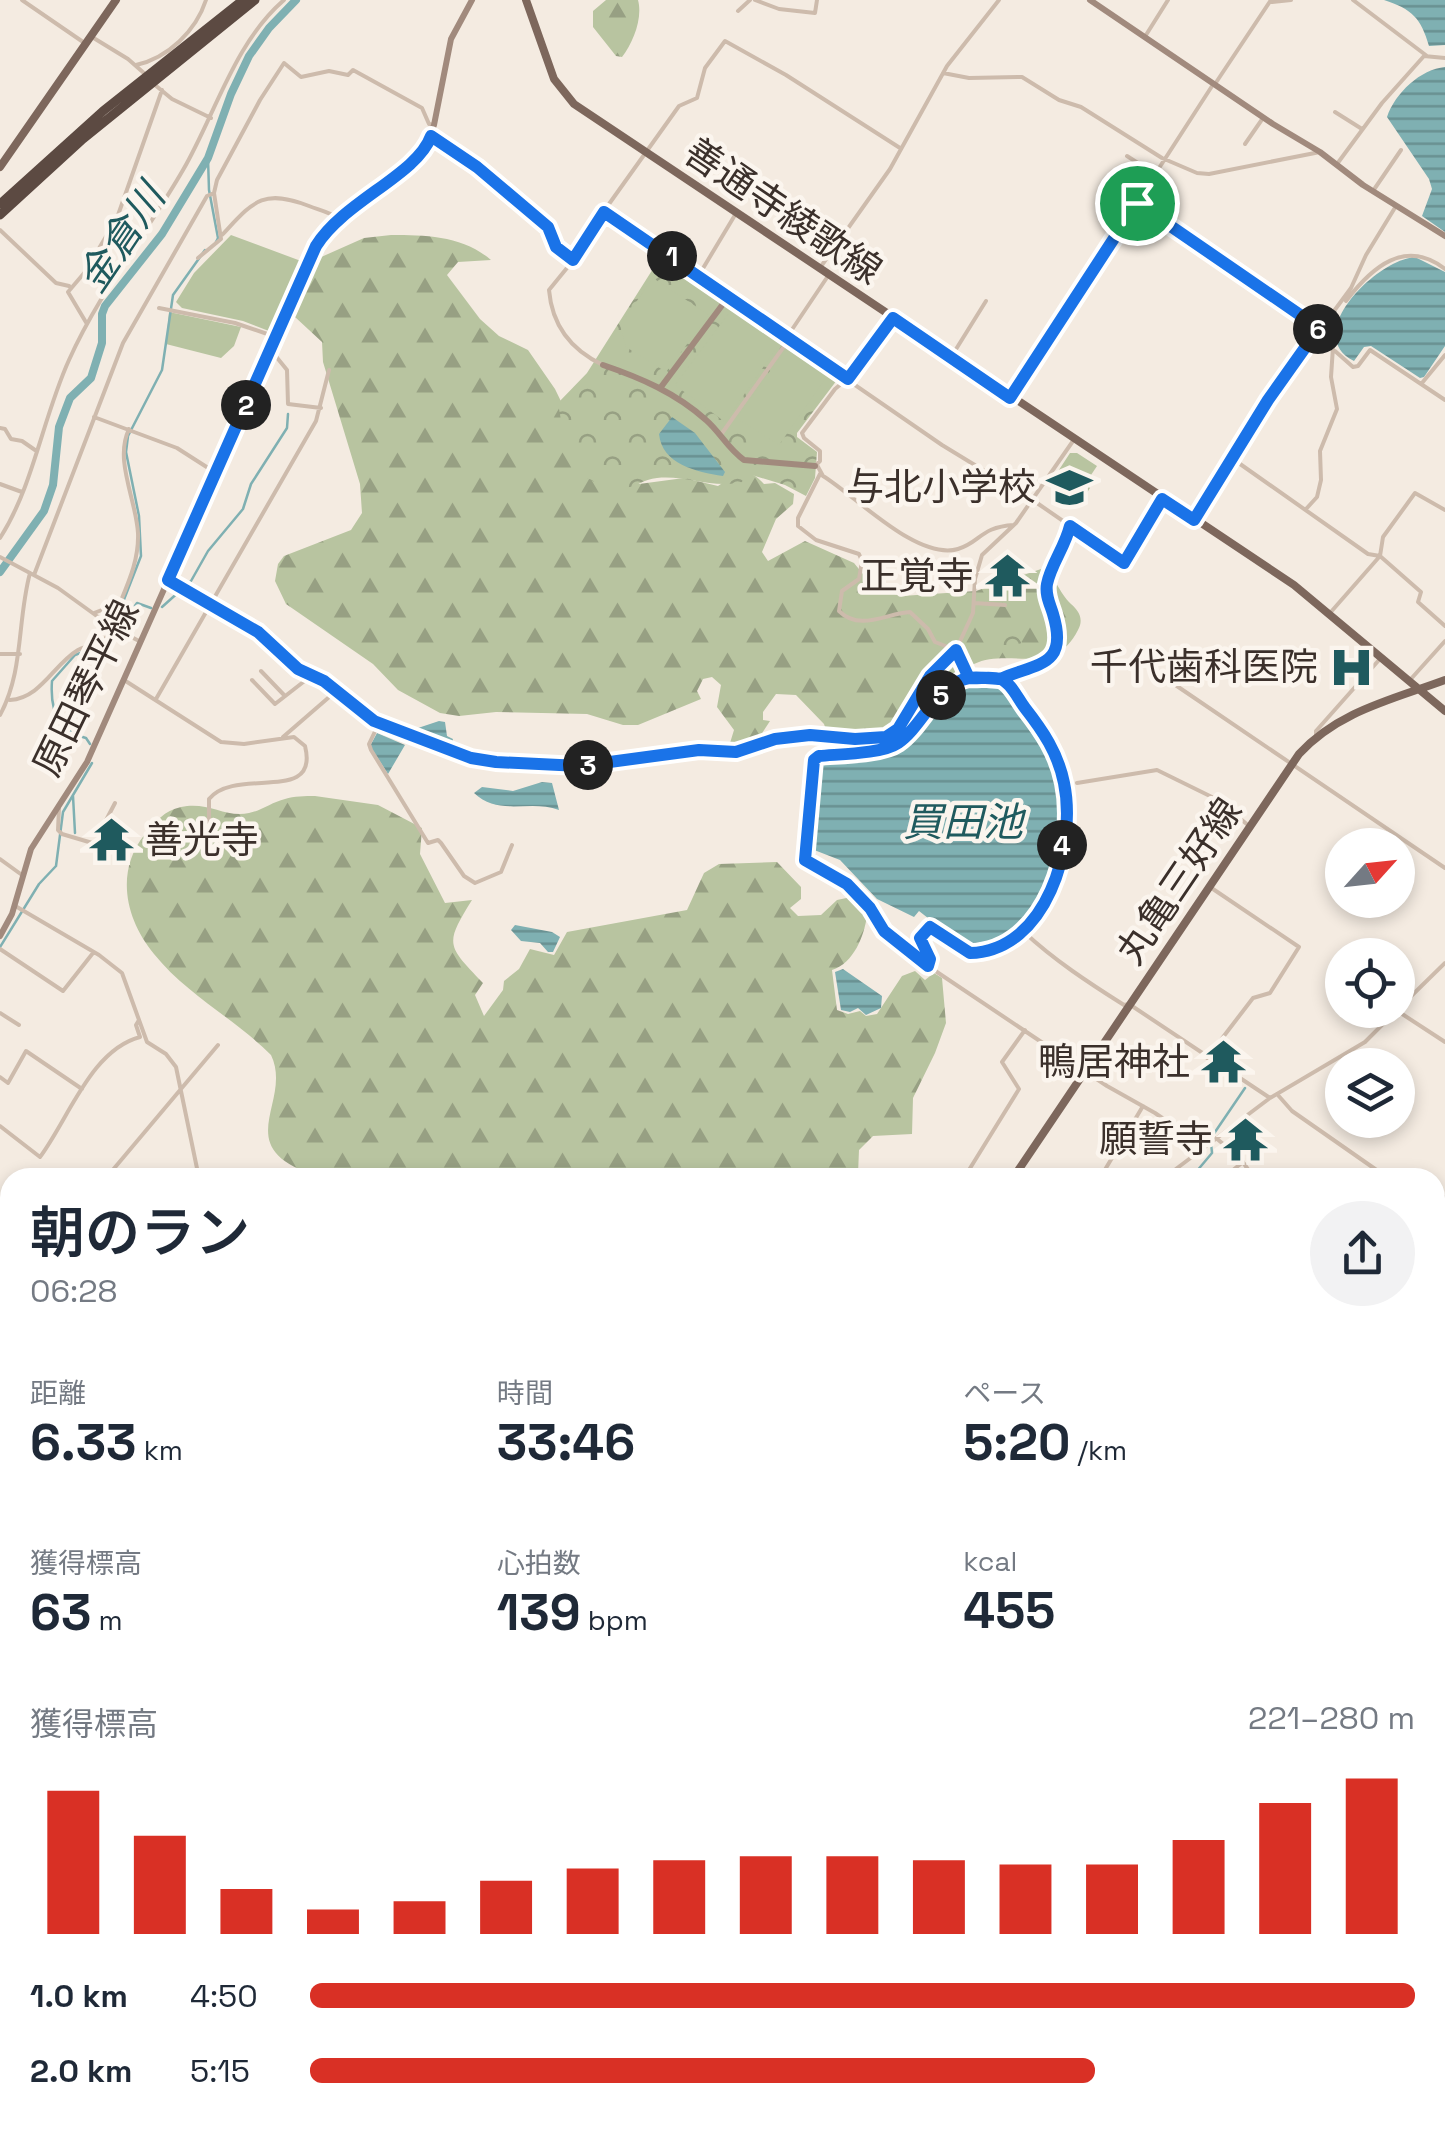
<!DOCTYPE html>
<html lang="ja">
<head>
<meta charset="utf-8">
<style>
  :root { --surface:#fff; --page:#f2f2f3; --text:#1f2937; --muted:#747a83; --accent:#d93025 }
  body { margin:0; font-family:"Space Grotesk","Noto Sans JP",sans-serif; background:var(--page); color:var(--text); height:100vh; display:flex; flex-direction:column; font-size:38px; white-space:nowrap }
  * { box-sizing:border-box; margin:0 }
  p { font-size:32px; color:var(--muted) }
  .icon { flex:none; width:55px; height:55px; fill:none; stroke:currentColor; stroke-width:2; stroke-linecap:round; stroke-linejoin:round }
  .map { position:relative; flex:1; overflow:hidden }
  .sheet { position:absolute; left:0px; top:1168px; width:1445px; height:962px; display:flex; flex-direction:column; background:var(--surface); border-radius:30px 30px 0 0; box-shadow:0 5px 15px #0003 }
  .sheet>* { flex:none }
  .needle { width:65px; rotate:63deg }
  .buttons { position:absolute; left:1325px; top:828px; display:grid; gap:20px }
  .buttons a { display:grid; place-items:center; width:90px; height:90px; border-radius:50%; background:var(--surface); box-shadow:0 5px 15px #0003; font-size:50px }
  .pin { position:absolute; display:grid; place-items:center; width:85px; height:85px; color:#fff; margin:-42px; border:5px solid #fff; border-radius:50%; box-shadow:0 2px 10px #0007 }
  .km { position:absolute; width:50px; height:50px; margin:-25px; border-radius:50%; background:#222; color:#fff; font-size:28px; line-height:50px; text-align:center }
  .round { display:grid; place-items:center; flex:none; width:105px; height:105px; border-radius:52px; background:var(--page) }
  .overview { display:flex; align-items:center; justify-content:space-between; height:170px; padding:0 30px }
  h1 { font-size:55px; font-weight:600; line-height:75px }
  .metrics { display:grid; grid-template-columns:repeat(3,1fr); gap:15px; height:170px; padding:10px 30px }
  .metrics div { display:grid; align-content:center }
  .metrics b { font-size:50px; font-weight:600 }
  .metrics small { font-size:28px; font-weight:400 }
  .metrics p { font-size:28px }
  .chart { height:280px; padding:20px 30px }
  .chart p { display:flex; justify-content:space-between }
  .chart svg { width:100%; height:180px; margin-top:10px; stroke:var(--accent); stroke-width:6 }
  ul { padding:0 30px; list-style:none; font-size:32px }
  li { display:grid; grid-template-columns:160px 120px 1fr; align-items:center; height:75px }
  li i { height:25px; border-radius:12px; background:var(--accent) }
  .map>svg:first-child { display:block }
  .forest { fill:url(#forest-firs) }
  .park { fill:url(#park-crowns) }
  .pitch { fill:#b8c4a0 }
  .water { fill:url(#water-rules) }
  .lines { fill:none; stroke-linecap:round; stroke-linejoin:round }
  .stream { stroke:#7fb0b2; stroke-width:2.5 }
  .river { stroke:#7fb0b2; stroke-width:8 }
  .street { stroke:#cdbbac; stroke-width:4 }
  .secondary { stroke:#a18a7d; stroke-width:6 }
  .primary { stroke:#7d675c; stroke-width:8 }
  .highway { stroke:#5c4a42; stroke-width:9 }
  .route-casing { stroke:#fff; stroke-width:20 }
  .route { stroke:#1a73e8; stroke-width:12 }
  .labels { text-anchor:middle; stroke-width:9; stroke-linejoin:round; paint-order:stroke }
  .street-label { font-size:38px; fill:#3b302b; stroke:#fbf5ee }
  .poi-label { font-size:38px; fill:#3b302b; stroke:#fbf5ee; text-anchor:end }
  .water-label { font-size:40px; font-style:italic; fill:#1f5a5e; stroke:#fbf5ee }
</style>
</head>
<body>
<div class="map">
<svg width="1445" height="2129" viewBox="0 0 1445 2129">
  <defs>
    <pattern id="forest-firs" width="22" height="20" patternUnits="userSpaceOnUse" patternTransform="scale(2.5)"><rect width="22" height="20" fill="#b8c4a0"/><path d="M5 1l3.5 6h-7zM16 11l3.5 6h-7z" fill="#97a083"/></pattern>
    <pattern id="park-crowns" width="20" height="18" patternUnits="userSpaceOnUse" patternTransform="scale(2.5)"><rect width="20" height="18" fill="#b8c4a0"/><path d="M2 6a3 3 0 1 1 6 0M12 15a3 3 0 1 1 6 0" fill="none" stroke="#97a083"/></pattern>
    <pattern id="water-rules" width="6" height="5" patternUnits="userSpaceOnUse" patternTransform="scale(2.5)"><rect width="6" height="5" fill="#7fb0b2"/><path d="M0 2.5h6" fill="none" stroke="#699091"/></pattern>
  </defs>
  <rect width="100%" height="100%" fill="#f4ebe1"/>
  <path class="forest" d="M606 0H638C643 18 633 43 622 57L616 56 593 27V11Z
    M391 235C427 235 463 236 491 260L458 262 447 275 480 319 499 336 528 350 555 389 571 422 639 484 684 478 718 486C738 473 745 464 764 484L775 483 794 494 793 504 776 519 762 552 768 561 805 541 854 563 875 589 902 596 976 591 1044 568C1054 574 1059 593 1071 604 1079 611 1084 619 1078 630 1054 678 1009 647 974 664 957 672 946 687 933 700 902 734 870 736 827 733L824 724 796 695 776 694 763 712V720L770 721 757 741 736 748 730 743 734 730 717 707 721 685 712 677 703 679 697 691 701 699 638 725H623L587 714 496 712 459 716 440 713 398 690 373 664 286 604 275 581 278 564 284 556 351 530 362 513 360 484 323 362 322 342 295 317 319 258 364 238Z
    M315 796 378 805 422 828 420 854 445 903 472 900C444 945 447 945 483 983L475 995 484 1016 503 990 504 981 519 969 530 949 554 955 567 932 687 910 704 873 719 864 777 862 801 887V899L790 908 798 916 821 915 837 900 851 897 867 916C864 936 854 963 832 970L837 1010 848 1014 860 1011 866 1016 877 1014 902 976 915 971 925 980 934 973 942 978 946 1023 935 1053 913 1098 912 1134 873 1136 859 1150 858 1174 869 1177H320C225 1148 294 1103 271 1055 234 1018 187 995 154 954 125 919 115 871 145 834 156 821 164 811 181 807 208 801 225 818 249 813 261 811 272 802 285 799 294 796 305 796 315 796Z"/>
  <path class="park" d="M663 253 836 373 837 380 797 433V437L817 452 815 478 806 496 785 485 745 473 742 482C712 489 687 475 657 478 643 479 634 489 620 488 607 488 594 482 583 476L563 432 558 403 587 373Z
    M1004 629 1016 635 1022 643 1006 647 994 645 988 637Z"/>
  <path class="pitch" d="M231 235 301 261 303 264 274 333 243 321 182 308 176 302 194 273Z
    M653 278 709 315 666 372 626 347 620 325Z
    M732 309 780 343 725 422 675 385Z
    M169 312 241 327 234 346 221 358 166 344Z
    M786 349 828 375 779 445 736 418Z
    M1070 453H1077L1097 466 1085 484 1090 488 1083 499 1053 479Z"/>
  <path class="water" d="M1384 0H1445V45L1429 46C1421 18 1412 9 1384 0Z
    M1445 67V232L1422 216 1432 189 1429 179 1387 117C1395 93 1421 69 1445 67Z
    M1415 257 1445 272V346L1424 377 1420 378 1371 346 1364 347 1354 361C1301 335 1376 260 1415 257Z
    M672 417 695 433 725 472 723 476C696 472 662 464 659 434Z
    M997 684C1002 688 1048 750 1052 758 1057 768 1057 784 1059 796 1065 855 1042 937 973 947L947 933 919 911 914 917 877 899 840 860 809 848C811 825 808 775 821 758L841 754 872 756 896 751 947 699 966 686 980 688Z
    M439 721 445 722 447 736 453 739 452 743 412 730Z
    M377 733 405 745 388 774 370 746Z
    M542 782 552 783 559 810C530 799 499 817 474 793L482 787 513 791Z
    M515 925 552 932 560 937 553 952H548L540 943 521 941 511 930Z
    M843 969 882 996 881 1008 866 1015 858 1008 850 1012 841 1010 835 972Z"/>
  <g class="lines">
    <path class="stream" d="M208 158 209 190 218 238 216 242
      M162 607 191 581 208 551 243 509 251 484 287 428 288 414
      M108 643 137 603 151 608
      M90 744 86 738C57 732 50 708 52 681L75 655 107 643 141 556 139 516 126 452 128 436 162 370 173 295 205 250
      M73 796 75 833
      M0 947 39 884 56 866 63 812 92 763
      M1213 1135 1245 1088
      M1191 1178 1212 1153 1211 1143
      M0 1745 4 1755 0 1761
      M277 2120 290 2129
      M432 2124 438 2120
      M420 2129 426 2126"/>
    <path class="river" d="M0 572 44 511 53 485 59 427 70 398 91 378 102 343V314L105 306 162 234 208 158 231 94 249 56 269 28 296 0"/>
    <path class="street" d="M22 0 86 44
      M755 0 779 9 815 13 817 0
      M1353 0 1427 56
      M1272 2 1291 0
      M738 11 750 0
      M1146 35 1168 0
      M92 37 128 59 145 74
      M136 65C168 58 196 31 206 0
      M943 73 969 78 1022 77 1059 100 1081 107 1162 158 1197 173 1209 174 1320 152
      M1215 84 1271 0
      M155 85 172 99 211 118
      M1335 112 1362 129
      M432 137 477 167 548 227 556 247 573 260
      M1245 144 1263 118
      M1127 156 1155 174
      M1337 164 1382 103 1424 56 1445 58
      M1373 191 1401 150
      M1137 203 1318 328
      M604 212 942 445 1037 503 1124 563 1162 499
      M0 230 56 283 69 286
      M222 235C253 202 262 188 309 206 319 210 329 212 338 218
      M198 258 221 239 214 193 217 180 260 100 284 63 301 77 329 71 348 75 353 70 422 108 429 124 434 125
      M822 265 890 169 947 66 999 0
      M699 275 735 215
      M1346 301C1372 267 1405 238 1445 269
      M159 308 235 323 276 337
      M87 324 68 292 85 272 117 218 162 90
      M270 349 287 370 288 404 321 408
      M1335 351 1353 367 1358 366 1370 350 1445 400
      M953 354 986 301
      M603 365C571 350 552 325 549 290L571 263 594 225 679 106 697 98 705 68 725 41 786 75 900 148
      M1422 383 1445 355
      M1013 394 1214 83
      M94 417 177 448 216 473
      M0 428 5 429 11 439 22 441 35 450
      M720 436 790 338 789 334 828 276
      M1233 459 1368 554 1380 556 1421 592 1418 602 1445 626
      M817 465 823 476C856 496 917 561 958 549 981 542 980 527 1014 525
      M815 466 820 461V451L804 438 802 433 835 389 853 374 893 318
      M820 474 798 518V526L816 540 859 554 862 561 859 579 842 591 839 611C860 632 887 613 910 612L928 629 935 642 956 650 969 678
      M0 484 22 492
      M1306 509 1317 497 1321 480 1320 451 1337 409 1331 377 1335 317
      M1196 515 1268 400 1351 288 1366 255 1396 206
      M1070 526C1065 548 1049 568 1047 589 1045 612 1063 630 1054 654L1041 665 1000 679 964 680 944 692 895 744 815 758 805 860 847 885 871 908 884 931 928 966 1107 1086 1155 1113 1203 1146
      M0 538C33 487 43 417 69 360 99 293 146 234 183 170 215 115 234 43 284 0
      M0 557 58 588 112 627 141 642
      M34 575 123 343 207 196 214 193
      M168 581 263 636 298 669 324 681 374 721 482 761 580 766 699 750 736 752 775 739 810 735 879 739 898 729 930 676 956 650 973 613 975 579 982 555 1016 523 1073 441
      M974 603 1005 605
      M94 613 120 603C130 579 139 558 138 533 136 499 114 460 129 429
      M1330 613 1380 556 1383 537 1415 493 1445 510
      M0 654H20
      M261 671 285 696
      M124 680 221 742 244 744 294 737 305 746C320 805 236 766 209 799V824
      M252 680 275 704 311 676
      M1168 680 1445 868
      M1410 680 1445 641
      M156 699 316 421 329 370
      M10 700C41 698 54 664 78 650 85 646 95 645 103 643L112 627
      M0 715C24 671 17 621 30 573
      M379 723 369 744 371 750 428 843 438 840 441 843 464 876 475 883 501 872 512 845
      M1316 736V731L1379 660
      M283 737 335 692
      M1077 783 1157 770 1218 800 1249 826
      M59 808 58 830 62 834 99 845 103 826 115 803
      M0 859 22 875
      M17 907 99 955 122 973 147 1042 166 1054 176 1067 199 1178
      M1024 932C1054 960 1089 983 1124 1005L1129 1004 1270 1098
      M0 949 63 991 93 953
      M928 966 930 959 920 939 930 927 975 953C993 948 1011 942 1025 931 1037 921 1043 904 1049 891 1084 816 1062 732 1000 679
      M1398 1009 1445 963
      M1396 1010 1445 1042
      M0 1013 19 1025
      M1207 1058 1253 998 1270 993 1299 947 1210 887
      M0 1077 8 1083 26 1051 82 1089
      M1277 1094 1292 1111 1388 1178
      M0 1126 40 1157C69 1118 91 1050 140 1037L136 1025 139 1020
      M1216 1138 1240 1158 1254 1178
      M106 1178 218 1045
      M904 1178 902 1171 953 1178
      M964 1178 1019 1089 1002 1062 1025 1030
      M1100 1178 1143 1106
      M1164 1178 1270 1098 1365 1042 1397 1010
      M1223 1178 1243 1162
      M0 1209 10 1216
      M0 1227 7 1214
      M1435 1229 1439 1204 1445 1197
      M1435 1292 1445 1300
      M0 1299 10 1306
      M0 1339 10 1325
      M0 1380 10 1390
      M1435 1478 1445 1483
      M0 1529 10 1513
      M0 1568 10 1575
      M1435 1721 1445 1707
      M1435 1733 1445 1741
      M1435 1823 1445 1830
      M0 1834 10 1841
      M1435 1913 1445 1919
      M0 1914 10 1924
      M1435 1975 1445 1963
      M1435 2003 1445 2022
      M0 2018 10 1997
      M1435 2060 1445 2050
      M1445 2082V2086
      M281 2120 294 2129
      M422 2120 434 2129
      M1401 2120 1411 2129
      M1419 2120 1425 2125
      M1382 2121 1390 2129
      M12 2129 20 2126 31 2129
      M229 2129 239 2120
      M721 2129 726 2120
      M1097 2129 1116 2120
      M1375 2129 1383 2120"/>
    <path class="secondary" d="M1090 0 1273 124 1320 152 1363 185 1445 236
      M603 365C641 378 676 393 706 420 720 432 728 449 744 460L815 466
      M661 387 729 296
      M0 936 12 914 31 849 87 762 317 246 339 216 424 151 434 125 451 39 472 0
      M0 1645 10 1644
      M101 2129 107 2120
      M451 2129 457 2120"/>
    <path class="primary" d="M526 0 554 79 574 104 1294 585 1445 711
      M0 167 116 0
      M1013 1178 1299 754C1339 711 1391 700 1445 680
      M0 1482 10 1489
      M0 1780 10 1779
      M1435 2017 1445 2013
      M943 2120 957 2129
      M1279 2129 1290 2120"/>
    <path class="highway" d="M0 204 103 111 243 0
      M0 215 83 139 255 0"/>
  </g>
  <g class="lines">
    <defs>
      <path id="route" d="M1137 203 1010 398 893 318 848 379 604 212 573 260 556 247 548 227 477 167 431 136C417 175 344 201 316 246L168 580 258 632 298 669 324 681 374 721 471 758 496 762 580 766 699 750 736 752 775 739 810 735 855 739 886 737 898 729 930 676 956 650 969 678C978 679 992 676 1000 679 1011 682 1018 699 1025 708 1043 731 1058 753 1064 783 1077 845 1047 951 970 953L930 927 920 938 930 959 928 966 884 931 870 908 847 884 805 860 814 760 819 756C839 754 882 754 898 743 923 726 936 684 969 678 977 676 992 679 1000 679 1037 663 1069 667 1053 614 1050 604 1045 595 1047 584 1051 564 1065 547 1070 526L1124 563 1162 499 1194 520 1268 400 1319 328 1137 203"/>
    </defs>
    <use href="#route" class="route-casing"/>
    <use href="#route" class="route"/>
  </g>
  <defs>
    <symbol id="school-bare" viewBox="-9 -9 18 18"><path d="M0-5L7-2L0 1L-7-2ZM-4 1L0 2.5L4 1V4Q0 6-4 4Z" fill="#1f5a5e" stroke="#fbf5ee" stroke-width="2.5" paint-order="stroke"/></symbol>
    <symbol id="temple-bare" viewBox="-9 -9 18 18"><path d="M0-6L5-2H3V0L6.5 2.5H4V6H1.5V3h-3V6H-4V2.5H-6.5L-3 0V-2H-5Z" fill="#1f5a5e" stroke="#fbf5ee" stroke-width="2.5" paint-order="stroke"/></symbol>
    <symbol id="hospital-bare" viewBox="-9 -9 18 18"><path d="M-5-5h3v3.5h4V-5h3V5h-3V1.5h-4V5h-3Z" fill="#1f5a5e" stroke="#fbf5ee" stroke-width="2.5" paint-order="stroke"/></symbol>
  </defs>
  <g fill-rule="evenodd">
    <use href="#school-bare" x="1038" y="456" width="63" height="63"/>
    <use href="#temple-bare" x="976" y="544" width="63" height="63"/>
    <use href="#hospital-bare" x="1320" y="636" width="63" height="63"/>
    <use href="#temple-bare" x="80" y="808" width="63" height="63"/>
    <use href="#temple-bare" x="1192" y="1030" width="63" height="63"/>
    <use href="#temple-bare" x="1214" y="1108" width="63" height="63"/>
  </g>
  <g class="labels">
    <g class="street-label">
      <text transform="translate(783 211) rotate(34)" y="13">善通寺綾歌線</text>
      <text transform="translate(86 688) rotate(-64)" y="13">原田琴平線</text>
      <text transform="translate(1179 881) rotate(-56)" y="13">丸亀三好線</text>
    </g>
    <g class="poi-label">
      <text x="1036" y="500">与北小学校</text>
      <text x="974" y="589">正覚寺</text>
      <text x="1318" y="680">千代歯科医院</text>
      <text x="145" y="853" text-anchor="start">善光寺</text>
      <text x="1190" y="1075">鴨居神社</text>
      <text x="1213" y="1152">願誓寺</text>
    </g>
    <g class="water-label">
      <text transform="translate(121 238) rotate(-56)" y="14">金倉川</text>
      <text x="963" y="836">買田池</text>
    </g>
  </g>
</svg>
<div class="buttons">
<a><svg class="needle" viewBox="-14 -14 28 28"><path d="M0-13l5 13h-10z" fill="#e53935"/><path d="M0 13l5-13h-10z" fill="#747a83"/></svg></a>
<a><svg class="icon" aria-label="locate" viewBox="0 0 24 24"><circle cx="12" cy="12" r="6"/><path d="M12 2v4M12 18v4M2 12h4M18 12h4"/></svg></a>
<a><svg class="icon" aria-label="layers" viewBox="0 0 24 24"><path d="M12 4l9 5-9 5-9-5zM3 14l9 5 9-5"/></svg></a>
</div>
<div class="pin" style="left:1137px;top:203px;background:#1e9e55"><svg class="icon" aria-label="arrive" viewBox="0 0 24 24"><path d="M6 21V4h12l-3 4 3 4H6"/></svg></div>
<b class="km" style="left:672px;top:256px">1</b>
<b class="km" style="left:246px;top:405px">2</b>
<b class="km" style="left:588px;top:765px">3</b>
<b class="km" style="left:1062px;top:845px">4</b>
<b class="km" style="left:941px;top:695px">5</b>
<b class="km" style="left:1318px;top:329px">6</b>
<section class="sheet">
<div class="overview"><div><h1>朝のラン</h1><p>06:28</p></div><a class="round"><svg class="icon" aria-label="share" viewBox="0 0 24 24"><path d="M12 15V3M7 8l5-5 5 5M5 13v7h14v-7"/></svg></a></div>
<div class="metrics">
<div><p>距離</p><b>6.33<small> km</small></b></div>
<div><p>時間</p><b>33:46</b></div>
<div><p>ペース</p><b>5:20<small> /km</small></b></div>
</div>
<div class="metrics">
<div><p>獲得標高</p><b>63<small> m</small></b></div>
<div><p>心拍数</p><b>139<small> bpm</small></b></div>
<div><p>kcal</p><b>455</b></div>
</div>
<div class="chart"><p><span>獲得標高</span>221–280 m</p>
<svg viewBox="0 0 160 44" preserveAspectRatio="none"><path d="M5 44V9M15 44V20M25 44V33M35 44V38M45 44V36M55 44V31M65 44V28M75 44V26M85 44V25M95 44V25M105 44V26M115 44V27M125 44V27M135 44V21M145 44V12M155 44V6"/></svg>
</div>
<ul>
<li><b>1.0 km</b>4:50<i style="width:100%"></i></li>
<li><b>2.0 km</b>5:15<i style="width:71%"></i></li>
</ul>
</section>
</div>
</body>
</html>
